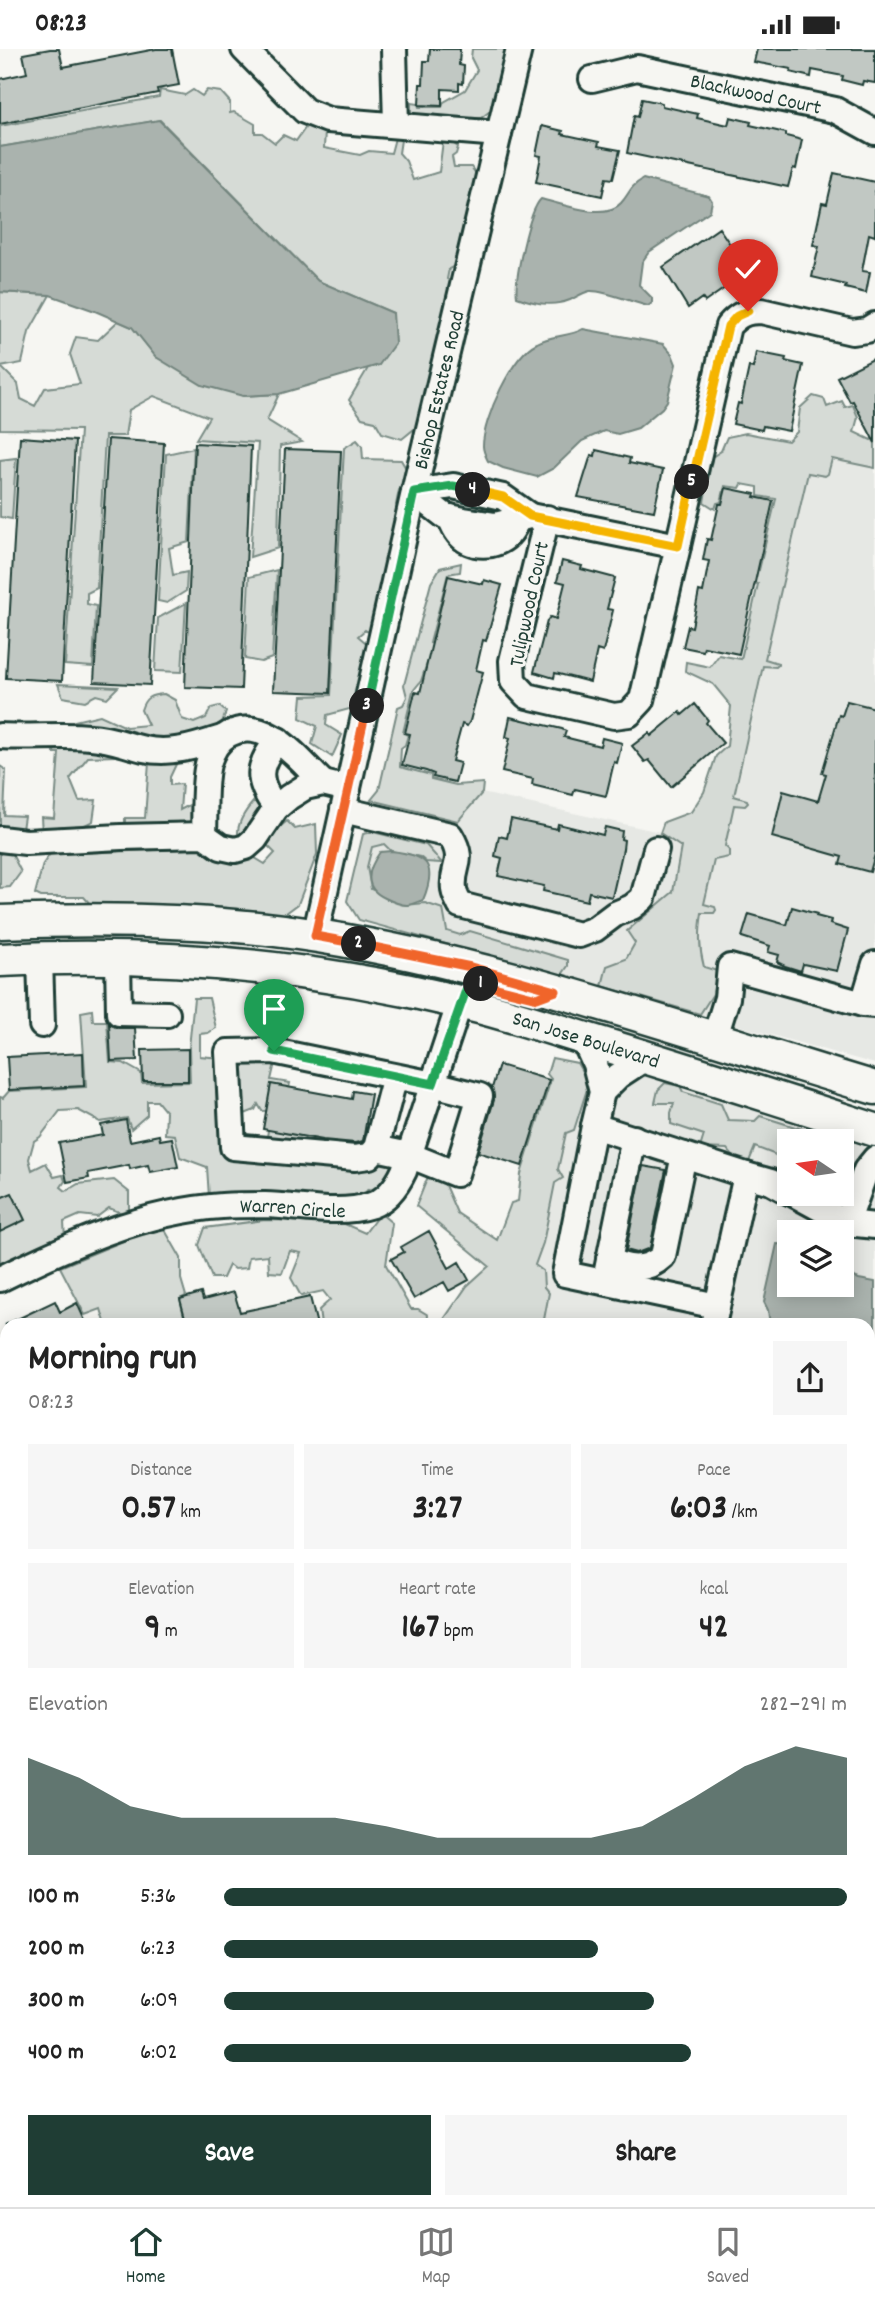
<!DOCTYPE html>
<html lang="en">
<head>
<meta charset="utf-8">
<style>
  :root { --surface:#fff; --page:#f6f6f6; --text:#222; --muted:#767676; --line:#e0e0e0; --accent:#1f3d34 }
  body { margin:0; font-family:Dekko,sans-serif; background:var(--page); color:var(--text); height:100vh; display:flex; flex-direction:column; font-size:26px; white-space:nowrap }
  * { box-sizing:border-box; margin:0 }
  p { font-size:23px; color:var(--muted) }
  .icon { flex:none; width:38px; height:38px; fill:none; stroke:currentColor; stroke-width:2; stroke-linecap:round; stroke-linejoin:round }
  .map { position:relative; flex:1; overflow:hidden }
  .details { position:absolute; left:0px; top:1269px; width:875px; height:891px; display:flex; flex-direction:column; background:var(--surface); border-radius:21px 21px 0 0; box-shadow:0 4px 18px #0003 }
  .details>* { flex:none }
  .needle { width:46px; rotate:283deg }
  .fabs { position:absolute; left:777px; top:1080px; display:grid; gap:14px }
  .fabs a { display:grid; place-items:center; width:77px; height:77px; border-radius:0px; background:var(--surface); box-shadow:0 4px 18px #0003; font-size:35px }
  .pin { position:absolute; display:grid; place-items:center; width:60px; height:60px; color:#fff; margin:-72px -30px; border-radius:50% 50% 50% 0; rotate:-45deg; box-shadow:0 0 7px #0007 }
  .pin .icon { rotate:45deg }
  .km { position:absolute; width:35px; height:35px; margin:-18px; border-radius:50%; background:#222; color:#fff; font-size:19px; line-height:35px; text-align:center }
  .round { display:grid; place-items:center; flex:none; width:74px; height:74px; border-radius:0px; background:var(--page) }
  .summary { display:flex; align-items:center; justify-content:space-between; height:119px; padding:0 28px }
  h1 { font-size:38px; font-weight:700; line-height:52px }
  .figures { display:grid; grid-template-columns:repeat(3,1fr); gap:10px; height:119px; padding:7px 28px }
  .figures div { display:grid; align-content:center; border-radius:0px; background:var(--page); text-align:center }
  .figures b { font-size:35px; font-weight:700 }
  .figures small { font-size:19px; font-weight:400 }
  .figures p { font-size:19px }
  .chart { height:196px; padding:14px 28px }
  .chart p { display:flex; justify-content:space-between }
  .chart svg { width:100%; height:126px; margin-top:7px; fill:var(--accent); opacity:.7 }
  .primary-button { display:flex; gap:14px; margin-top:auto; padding:14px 28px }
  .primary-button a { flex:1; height:80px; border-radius:0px; background:var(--accent); color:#fff; font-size:28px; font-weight:700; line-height:80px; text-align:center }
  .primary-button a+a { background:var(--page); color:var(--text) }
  ul { padding:0 28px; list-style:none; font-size:23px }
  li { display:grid; grid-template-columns:112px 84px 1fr; align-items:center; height:52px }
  li i { height:18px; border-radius:9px; background:var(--accent) }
  .status { display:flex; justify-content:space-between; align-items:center; height:49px; padding:0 35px; background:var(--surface); direction:ltr }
  .status svg { height:19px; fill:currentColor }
  .dock { display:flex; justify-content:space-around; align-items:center; height:98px; border-top:2px solid var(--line); background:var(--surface); font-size:19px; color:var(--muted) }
  .dock a { display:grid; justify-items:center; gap:4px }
  .dock .on { color:var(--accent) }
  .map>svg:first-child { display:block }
  .built { fill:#e6e8e4; fill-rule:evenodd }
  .green { fill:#d6dbd6; stroke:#7a8c85; stroke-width:2 }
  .water { fill:#aab3ae; stroke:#72847d; stroke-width:2 }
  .building { fill:#c1c8c3; stroke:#1f3d34; stroke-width:2 }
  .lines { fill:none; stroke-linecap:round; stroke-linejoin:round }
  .minor-casing { stroke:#1f3d34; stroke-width:30 }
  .major-casing { stroke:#1f3d34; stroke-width:37 }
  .minor { stroke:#f6f6f2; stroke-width:24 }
  .major { stroke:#f6f6f2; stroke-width:32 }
  .split-1-casing { stroke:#fff; stroke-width:14 }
  .split-2-casing { stroke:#fff; stroke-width:14 }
  .split-3-casing { stroke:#fff; stroke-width:14 }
  .split-4-casing { stroke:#fff; stroke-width:14 }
  .split-5-casing { stroke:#fff; stroke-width:14 }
  .split-6-casing { stroke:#fff; stroke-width:14 }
  .split-1 { stroke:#22a559; stroke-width:9 }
  .split-2 { stroke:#f0652b; stroke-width:9 }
  .split-3 { stroke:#f0652b; stroke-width:9 }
  .split-4 { stroke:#22a559; stroke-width:9 }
  .split-5 { stroke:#f5b400; stroke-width:9 }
  .split-6 { stroke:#f5b400; stroke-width:9 }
  .labels { text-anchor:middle; stroke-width:6; stroke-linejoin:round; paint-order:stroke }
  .street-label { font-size:21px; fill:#1f3d34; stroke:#f6f6f2 }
</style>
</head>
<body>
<div class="status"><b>08:23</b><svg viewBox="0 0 49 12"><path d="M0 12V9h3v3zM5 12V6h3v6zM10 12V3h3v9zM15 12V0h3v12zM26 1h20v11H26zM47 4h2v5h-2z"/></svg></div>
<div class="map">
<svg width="875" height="2158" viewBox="0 0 875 2158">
  <rect width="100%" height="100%" fill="#f6f6f2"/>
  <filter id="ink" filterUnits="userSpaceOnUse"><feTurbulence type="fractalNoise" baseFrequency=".0143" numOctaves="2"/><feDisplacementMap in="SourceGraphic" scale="14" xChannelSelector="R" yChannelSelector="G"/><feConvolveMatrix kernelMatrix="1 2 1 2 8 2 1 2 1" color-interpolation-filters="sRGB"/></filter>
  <g filter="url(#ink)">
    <path class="built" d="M832 410 875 419V1015L359 871 347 852 371 751 457 772 482 744 724 797 808 423 825 427 828 425Z
      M601 1010 875 1101V1708L868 1707V1276H543L548 1252 526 1233 577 1014ZM789 1092H842V1144H789ZM789 1183H842V1236H789Z"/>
    <path class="green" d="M472 0H508L494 59 481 69H411V54L418 55 419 58H442L444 53 465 41 477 21 471 9Z
      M160 41 185 46 193 41 202 47 207 41 221 43 230 53V64L234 63 255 75V84H262L275 94 283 86 296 92 308 75 325 82 324 99 360 106 369 102 391 104 395 89 401 91 399 104 406 112 413 131 439 123 443 92H450L458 98 456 105 452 108 454 118H471L480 130 458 215 449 220 447 230 455 235 421 384 413 381 402 390 382 384 375 372 362 369 349 351 368 319 379 316 393 264 318 232 160 71 0 98V77L159 48Z
      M0 243 50 246 29 283 22 314 1 318 18 335 21 350 35 357 45 339 80 335 70 305 76 288 98 291 118 272 132 278 156 308 243 347 279 345 267 371 302 393 280 397 278 499 250 508 258 394 196 390 209 368 154 347 129 361 125 387H105L97 539 87 544V555L96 557 93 618 65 616 80 381 0 380Z
      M813 347 824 350 827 358 842 352 845 358 853 356 858 368 854 383 871 391 875 387V419L832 410 828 425 825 427 808 424 765 610 778 614V616L776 618 763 617 734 747 747 751 748 754 745 757 734 756 725 797 729 801V808L714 811 704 855 715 858 716 861 714 864H702C699 884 699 899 704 918L717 922 713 945 700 965 602 937 607 917 626 910 635 894 627 882 673 843 681 798 660 784 664 773 691 763 704 743 716 707 727 697 731 657 713 635 685 622 686 613 710 618 719 606 741 610 758 535 745 533 736 516 759 521 776 450 758 447V438L742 435 740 439 725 437 721 453 717 454 715 460 704 453 712 408 721 402 727 388 746 384 788 392 797 383 800 359Z
      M357 391 362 397 363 410 401 411 410 426 409 434 399 441 396 456 401 461 372 585 365 581 358 587 371 598 357 658 327 666 326 676 342 686 332 708 312 695 317 677 300 669 302 647 331 646 344 399Z
      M194 399 189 493 169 499 173 526 187 523 186 542 167 554 158 552 166 405Z
      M16 409 12 470 0 468V411Z
      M461 514 460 523 448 525 430 594 447 599 441 614 428 611 421 632 413 642 403 684 408 686 405 696 401 699 400 718 431 726V730L456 736 483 734 482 744 458 772 371 751 379 741 398 658 403 656 407 648 404 636 431 534 440 519Z
      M277 521 272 609 261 613 245 610 249 528Z
      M186 554 182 623 155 622 158 569Z
      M58 635 118 638 107 649 96 646 85 652 63 648Z
      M164 645 175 651 182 670 194 674 206 669 211 659 219 657 226 663 219 681 182 696 69 684 74 672 100 666 126 678 148 676 141 661C145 648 150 646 164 645Z
      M55 694 113 695 115 707 88 708 70 730 79 752 96 751 93 772 75 781 42 784 41 768 54 769 59 704H54Z
      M178 711 170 728V736L182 735 180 761 193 754 190 780 125 779V769H145L149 713Z
      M0 717 6 721 4 766 24 767 21 787 0 784Z
      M254 752 259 756 260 774 250 782 238 786C237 773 246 761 254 752Z
      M287 772 295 780 316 775 317 805 298 855 282 867 195 857H92L84 848H41L35 845 43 815 50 805 211 799 250 806 265 815 275 804 263 792Z
      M373 783 426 796 442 814 426 813 420 808 391 802 384 795 372 798 367 818 371 840 406 856 425 854 443 860 447 882 460 886 470 882 568 911V917L561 927 359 871 347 852 363 785Z
      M0 802 11 803 21 823 10 838 0 839Z
      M194 949H209L216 979 208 984 200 985V1007L275 1014 271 1031 290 1034 283 1061 262 1062 258 1055 255 1061 242 1066 237 1089 255 1097 267 1088 269 1075 283 1077V1084L308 1088 318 1082 368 1091 396 1116 376 1142 368 1140 361 1150 342 1154 280 1143 209 1148 207 1118 180 1108 175 1086 165 1085 166 1063 157 1052H147V1066L131 1080 127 1069 100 1073 78 1061 60 1062 40 1088 34 1092 29 1110 32 1121 46 1114 54 1128 63 1126 65 1132 61 1138 66 1142 78 1135 114 1131 129 1143V1160L124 1165 109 1159 97 1168 80 1166 64 1173 65 1191 0 1222V1048L3 1049 9 1042 86 1038 81 963 92 961 93 972H107L110 1013 123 1014 141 1024 142 1034 190 1033 189 999Z
      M552 1009 577 1014 589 1034 574 1081 566 1084 558 1120 563 1129 555 1134 543 1194 535 1216 543 1222 544 1238 549 1244 543 1276H440L467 1237 489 1217 416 1157 429 1125 444 1129V1134L457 1164 497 1191 511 1154 518 1152 521 1125 551 1030 547 1025Z
      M665 1034 680 1037 683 1043 721 1055 728 1071 755 1072 760 1067 840 1092H789V1111L755 1098 748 1115 737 1112 727 1100 700 1099 704 1086 671 1075V1064L674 1054H655L658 1041Z
      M380 1164 392 1174 386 1216 411 1260H418L428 1266 427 1276H321L319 1261 330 1251 323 1242 301 1247 291 1229 301 1204 290 1202 282 1224 269 1223 268 1206 249 1208 247 1219 234 1220 229 1216 223 1229H212L199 1196 205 1179 265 1171 338 1172 365 1184Z
      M162 1176 181 1209V1230L186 1247 180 1250 186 1276H106L101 1260 85 1266 60 1218Z
      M0 1360 7 1375V1519L0 1506Z
      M0 1654 7 1659V1894L0 1898Z
      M868 1707 875 1708V1961H868Z
      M7 1938V2081L3 2083 0 2082V1947Z
      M653 2152H807L808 2158H649Z
      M626 2153 648 2158H554L556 2153Z"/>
    <path class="water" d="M159 71 318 232 393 264 395 294 379 316 279 345 243 347 202 336 156 308 132 278 95 262 50 246 0 243V98Z
      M643 130 709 147 712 152 710 162 649 203 642 213 639 236 652 249V254L648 257C633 254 605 241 590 242 584 243 576 248 570 251 552 258 535 255 517 248 514 232 529 161 541 150 561 155 605 172 621 154 630 144 629 138 643 130Z
      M583 280 663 295 672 305 676 315 667 352 662 359 638 379 618 385 604 382 582 392 554 419 537 428 503 419 488 412C486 408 483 402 483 397 483 370 512 306 537 294 551 286 569 288 583 280Z
      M391 802C427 806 438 815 423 851 419 852 412 856 407 856 400 856 391 852 385 849 363 839 367 821 380 803Z
      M777 1195 789 1196V1236H842V1223L859 1230 875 1233V1508L868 1502V1276H770L768 1261 764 1253Z"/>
    <path class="building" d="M50 0H59L63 18 156 0H172L179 36 157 40 158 44 0 75V30L27 24 23 5Z
      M430 0H460L459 16 464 17 463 35 459 34V41L442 40V57L419 56 420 35H423L424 12H429Z
      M757 0H875V34L863 32 862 36 842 31 843 27 812 21 811 28 790 23 791 20 754 13Z
      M642 50 662 54V57L698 65 697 69 728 76 730 68 751 73 750 76 786 84V87L802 91 796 120 793 119 788 138 627 104 634 67 638 68Z
      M542 77 563 82 562 85 599 93 598 97 620 101 613 130 606 129 602 147 536 133 541 107 536 106Z
      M834 124 875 133V187L869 185 862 222 870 223 866 244 845 239 846 236 812 228 819 197 813 196 822 154 827 155Z
      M719 179 734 201 738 199 754 222 737 235 735 232 705 253 702 249 688 259 663 218Z
      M756 303 786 309 785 312 803 316 789 382 763 377 762 381 733 375 738 354 741 355 749 318 753 319Z
      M875 309V394L853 352 850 353 837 328Z
      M20 388 75 392 62 632 6 629Z
      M108 390 164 394 150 636 94 633Z
      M195 394 251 397 241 640 185 638Z
      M285 400 341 402 330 644 273 642Z
      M596 401 630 409 629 414 663 421 654 462 578 448 591 406 595 407Z
      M726 439 755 445 754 448 773 452 739 605 704 598 703 602 683 598 688 577 692 578 699 542 703 543 709 512 703 511 707 490 711 491 719 455H722Z
      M562 512 582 517 581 520 615 529 607 560 613 561 603 603 597 601 590 633 555 624 554 629 534 623 547 572 550 568 556 570 565 534 557 532Z
      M448 527 483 535 484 531 502 536 486 592 483 591 476 621 483 623 470 672 467 677 462 675 452 712 460 714 455 733 433 728 434 725 426 722 402 716 410 685 405 684 415 643 420 644Z
      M847 652 875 659V805L870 823 840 815 842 808 772 788 783 742 818 752 826 725 822 724 839 666 842 667Z
      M695 655 708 671 706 674 723 694 671 738 649 711 645 713 632 697 649 684 651 687 680 663 682 666Z
      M510 668 562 680 566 682 564 688 600 697 602 689 622 694 617 714 614 713 606 747 575 740 573 746 532 736 533 730 502 723 510 689 506 688Z
      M511 770 557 780 558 775 603 786 605 778 622 782 621 790 624 791 623 800 612 848 589 843 587 852 543 842 544 837 498 827 502 809 495 807 499 787 507 789Z
      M792 858 817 865 816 867 831 871 830 875 848 881 837 922 803 915 801 922 785 917 777 913 779 906 768 903 770 897 742 888 749 865 787 876Z
      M109 975 118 979H135L137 1011 111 1012Z
      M188 1000V1032H143L142 1001Z
      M83 1004 84 1037 9 1041 7 1008Z
      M499 1016 549 1031 522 1117 478 1103 494 1051 492 1039Z
      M271 1035 352 1050 353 1042 371 1045 363 1092 355 1094 323 1091 263 1080Z
      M126 1071 130 1092 159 1086 160 1091 172 1089 178 1118 150 1123 148 1116 130 1120 129 1116 88 1124 89 1129 67 1133 59 1094 103 1086 101 1076Z
      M643 1117 666 1121 650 1199 637 1204 626 1201Z
      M12 1144 25 1171 0 1183V1149Z
      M429 1182 449 1219 459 1213 469 1231 449 1242 444 1233 414 1250 391 1210 404 1203 401 1198Z
      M234 1243 240 1263 310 1248 317 1276H187L180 1250 201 1244 203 1251Z
      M55 1252 60 1263 77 1254 87 1276H5Z"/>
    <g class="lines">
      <defs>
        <g id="minor">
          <path d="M244 0 305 62 328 71 499 85"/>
          <path d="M394 0 396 76"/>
          <path id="s1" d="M592 30 637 19 835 61 875 83"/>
          <path d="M414 443 445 467 464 471 495 476 530 467 678 497 728 277C738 266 745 262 761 262L852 283 867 281 875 276"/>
          <path d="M414 443 453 437 503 448 530 467"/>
          <path d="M450 468C452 473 454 479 458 484 470 500 496 499 509 485 513 481 515 475 518 470"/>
          <path d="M547 469 512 612 513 632 527 647 614 667 629 665 642 651 678 497"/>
          <path d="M0 687C30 689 61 685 91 688 110 689 126 696 144 700 171 706 197 697 222 689"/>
          <path d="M276 759C256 732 256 717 278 691"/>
          <path d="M343 761 450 786C467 814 451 816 454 840 454 845 458 851 460 856L579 886 595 880 615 865 632 858 643 849 656 800"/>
          <path d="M204 786C205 766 203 734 208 715 211 704 218 691 229 685 266 666 299 711 323 734"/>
          <path d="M0 790 26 793 121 788 204 786 221 798 235 801 246 798 255 790 276 759 289 748 305 738 323 734 348 740"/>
          <path id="s2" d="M315 887 414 443 519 0"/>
          <path d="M40 909 42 976"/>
          <path d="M118 910 119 964 167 965"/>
          <path d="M875 915 863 955 875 956"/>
          <path d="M583 989 595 1015 602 1043 594 1077"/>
          <path d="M714 991 727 949 730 918 863 955"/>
          <path d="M602 1043 618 1027 647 1008"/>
          <path d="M376 1099 409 1106 456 1125 480 1047 433 1035 273 1002 228 1003 233 1098 355 1109 369 1107 376 1099 395 1027"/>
          <path d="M792 1144 847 1174 875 1177"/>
          <path d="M847 1174 866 1121 875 1110"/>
          <path d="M609 1210C628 1222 647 1222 663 1207L684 1106"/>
          <path d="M606 1226 634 1089"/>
          <path id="s3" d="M0 1230C69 1196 144 1162 222 1157 236 1156 251 1156 265 1156 300 1157 338 1167 372 1156 388 1150 397 1137 404 1122L460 953"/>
          <path d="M717 1257 565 1225 594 1077 746 1126"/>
          <path d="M713 1276 746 1126 771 1133 789 1143"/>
          <path d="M0 1335 7 1350"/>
          <path d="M868 1563 875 1565"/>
          <path d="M0 1626 7 1622"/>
          <path d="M0 1745 7 1742"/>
          <path d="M388 2152 390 2158"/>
          <path d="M131 2158 139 2152"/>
        </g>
        <g id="major">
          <path d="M0 873C105 869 214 870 318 887 508 918 691 984 875 1039"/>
          <path id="s4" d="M0 911C153 903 310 917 459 953 502 963 544 977 586 990 683 1019 779 1050 875 1081"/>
        </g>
      </defs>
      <use href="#minor" class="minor-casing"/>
      <use href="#major" class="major-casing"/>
      <use href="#minor" class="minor"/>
      <use href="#major" class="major"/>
    </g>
  </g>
  <g class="lines" filter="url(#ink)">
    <defs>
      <path id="split-1" d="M274 1002 433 1035 466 941 476 934 481 935"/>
      <path id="split-2" d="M359 895 471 918 556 942 537 949 481 935"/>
      <path id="split-3" d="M359 895 315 887 367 657"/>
      <path id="split-4" d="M367 657 414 443 453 437 473 441"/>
      <path id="split-5" d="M473 441 503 448 530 467 678 497 692 433"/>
      <path id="split-6" d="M692 433 728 277 737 267 748 262"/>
    </defs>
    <use href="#split-1" class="split-1-casing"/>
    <use href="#split-2" class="split-2-casing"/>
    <use href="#split-3" class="split-3-casing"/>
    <use href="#split-4" class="split-4-casing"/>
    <use href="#split-5" class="split-5-casing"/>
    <use href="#split-6" class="split-6-casing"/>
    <use href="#split-1" class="split-1"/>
    <use href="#split-2" class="split-2"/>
    <use href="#split-3" class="split-3"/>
    <use href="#split-4" class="split-4"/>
    <use href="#split-5" class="split-5"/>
    <use href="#split-6" class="split-6"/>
  </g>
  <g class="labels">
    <g class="street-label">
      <text dy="7" stroke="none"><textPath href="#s1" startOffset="168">Blackwood Court</textPath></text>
      <text dy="7" stroke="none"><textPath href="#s2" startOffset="560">Bishop Estates Road</textPath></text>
      <text transform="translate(528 555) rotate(-78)" y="7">Tulipwood Court</text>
      <text dy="7" stroke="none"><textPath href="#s4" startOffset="595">San Jose Boulevard</textPath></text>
      <text dy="7" stroke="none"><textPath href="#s3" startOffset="306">Warren Circle</textPath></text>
    </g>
  </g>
</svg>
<div class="fabs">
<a><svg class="needle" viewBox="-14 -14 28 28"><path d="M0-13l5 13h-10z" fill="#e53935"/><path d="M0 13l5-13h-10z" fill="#767676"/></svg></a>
<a><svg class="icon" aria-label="layers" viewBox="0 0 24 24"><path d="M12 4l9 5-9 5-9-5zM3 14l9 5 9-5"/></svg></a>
</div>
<div class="pin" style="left:274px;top:1002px;background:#1e9e55"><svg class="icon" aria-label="arrive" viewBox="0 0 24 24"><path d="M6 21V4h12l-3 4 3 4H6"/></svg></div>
<div class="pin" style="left:748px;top:262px;background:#d93025"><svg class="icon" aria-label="check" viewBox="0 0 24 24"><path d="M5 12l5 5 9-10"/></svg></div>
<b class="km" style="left:481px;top:935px">1</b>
<b class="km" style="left:359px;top:895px">2</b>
<b class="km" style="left:367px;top:657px">3</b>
<b class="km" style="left:473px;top:441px">4</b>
<b class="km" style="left:692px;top:433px">5</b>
<section class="details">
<div class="summary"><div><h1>Morning run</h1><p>08:23</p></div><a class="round"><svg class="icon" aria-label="share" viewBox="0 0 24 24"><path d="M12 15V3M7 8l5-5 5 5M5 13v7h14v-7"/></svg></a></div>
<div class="figures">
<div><p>Distance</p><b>0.57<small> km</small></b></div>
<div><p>Time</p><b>3:27</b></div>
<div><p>Pace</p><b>6:03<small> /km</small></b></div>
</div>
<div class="figures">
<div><p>Elevation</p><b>9<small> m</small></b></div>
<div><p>Heart rate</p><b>167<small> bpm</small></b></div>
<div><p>kcal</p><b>42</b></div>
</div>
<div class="chart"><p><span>Elevation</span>282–291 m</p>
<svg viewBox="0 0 160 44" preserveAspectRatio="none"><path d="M0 44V10L10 17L20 27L30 31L40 31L50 31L60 31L70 34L80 38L90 38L100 38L110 38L120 34L130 24L140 13L150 6L160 10V44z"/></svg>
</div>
<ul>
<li><b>100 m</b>5:36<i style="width:100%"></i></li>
<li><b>200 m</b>6:23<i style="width:60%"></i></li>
<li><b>300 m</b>6:09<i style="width:69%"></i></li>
<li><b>400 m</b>6:02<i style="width:75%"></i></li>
</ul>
<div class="primary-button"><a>Save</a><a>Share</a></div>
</section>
</div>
<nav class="dock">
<a class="on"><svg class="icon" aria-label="home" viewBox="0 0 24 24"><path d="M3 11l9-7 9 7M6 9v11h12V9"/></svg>Home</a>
<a><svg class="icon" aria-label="map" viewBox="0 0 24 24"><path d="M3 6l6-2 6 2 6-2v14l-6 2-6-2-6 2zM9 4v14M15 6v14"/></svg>Map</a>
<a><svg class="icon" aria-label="saved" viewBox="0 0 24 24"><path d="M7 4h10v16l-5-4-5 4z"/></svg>Saved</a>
</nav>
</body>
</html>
